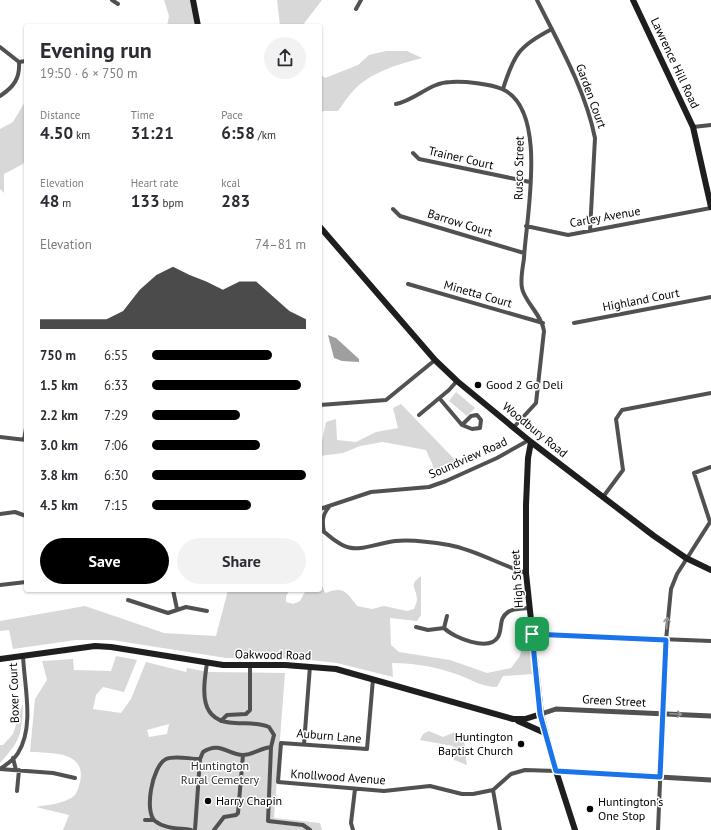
<!DOCTYPE html>
<html lang="en">
<head>
<meta charset="utf-8">
<style>
  :root { --surface:#fff; --page:#f2f2f3; --text:#2b2b33; --muted:#7c7c81; --accent:#000 }
  body { margin:0; font-family:"PT Sans",sans-serif; background:var(--page); color:var(--text); height:100vh; display:flex; flex-direction:column; font-size:15px; white-space:nowrap }
  * { box-sizing:border-box; margin:0 }
  p { font-size:13px; color:var(--muted) }
  .icon { flex:none; width:22px; height:22px; fill:none; stroke:currentColor; stroke-width:2; stroke-linecap:round; stroke-linejoin:round }
  .map { position:relative; flex:1; overflow:hidden }
  .drawer { position:absolute; left:24px; top:24px; width:298px; height:568px; display:flex; flex-direction:column; background:var(--surface); border-radius:4px; box-shadow:0 1px 3px #0004 }
  .drawer>* { flex:none }
  .pin { position:absolute; display:grid; place-items:center; width:34px; height:34px; color:#fff; margin:-17px; border-radius:8px; box-shadow:0 2px 6px #0006 }
  .round { display:grid; place-items:center; flex:none; width:42px; height:42px; border-radius:21px; background:var(--page) }
  .headline { display:flex; align-items:center; justify-content:space-between; height:68px; padding:0 16px }
  h1 { font-size:22px; font-weight:700; line-height:30px }
  .stats { display:grid; grid-template-columns:repeat(3,1fr); gap:6px; height:68px; padding:4px 16px }
  .stats div { display:grid; align-content:center }
  .stats b { font-size:17px; font-weight:700 }
  .stats small { font-size:11px; font-weight:400 }
  .stats p { font-size:11px }
  .chart { height:112px; padding:8px 16px }
  .chart p { display:flex; justify-content:space-between }
  .chart svg { width:100%; height:72px; margin-top:4px; fill:var(--accent); opacity:.7 }
  .action { display:flex; gap:8px; margin-top:auto; padding:8px 16px }
  .action a { flex:1; height:46px; border-radius:24px; background:var(--accent); color:#fff; font-size:16px; font-weight:700; line-height:46px; text-align:center }
  .action a+a { background:var(--page); color:var(--text) }
  ul { padding:0 16px; list-style:none; font-size:13px }
  li { display:grid; grid-template-columns:64px 48px 1fr; align-items:center; height:30px }
  li i { height:10px; border-radius:5px; background:var(--accent) }
  .map>svg:first-child { display:block }
  .green { fill:#d8d8d8; fill-rule:evenodd }
  .water { fill:#9f9f9f }
  .lines { fill:none; stroke-linecap:round; stroke-linejoin:round }
  .minor { stroke:#515151; stroke-width:4 }
  .tertiary { stroke:#515151; stroke-width:5 }
  .secondary { stroke:#1e1e1e; stroke-width:6 }
  .oneway { stroke:#979797 }
  .route-casing { stroke:#fff; stroke-width:8 }
  .route { stroke:#1a73e8; stroke-width:5 }
  .poi-dot { fill:#000; stroke:#fff; stroke-width:1.5 }
  .labels { text-anchor:middle; stroke-width:3; stroke-linejoin:round; paint-order:stroke }
  .street-label { font-size:12px; fill:#000; stroke:#fff }
  .poi-label { font-size:12px; fill:#000; stroke:#fff; text-anchor:start }
  .park-label { font-size:12px; fill:#2f2f2f; stroke:#fff }
</style>
</head>
<body>
<div class="map">
<svg width="711" height="830" viewBox="0 0 711 830">
  <rect width="100%" height="100%" fill="#fff"/>
  <path class="green" d="M164 0H191L195 26H167L169 16Z
    M277 0H322L302 26H280Z
    M386 51H407L422 58C400 64 374 71 357 87 350 93 344 103 338 111H324L320 113V74L325 78 358 65 369 55Z
    M26 100V158L23 164 4 174V193L0 189V129L13 122Z
    M456 392 475 408 467 416 449 401Z
    M401 404 461 466 438 477 426 450 383 442 360 446 343 453 320 456V441H322L326 422 336 419 337 440 356 442 376 432 398 428 393 408Z
    M421 576V615L417 621 390 618 391 645 399 652 450 660 487 673 511 668 520 656 522 647 528 641 531 646 532 674 503 676 497 687C482 687 472 680 459 675 437 667 415 663 392 663L393 677 337 663 293 658H226L112 640H76L13 649 9 630 0 631V621L85 606 164 633 216 636 228 590H290L286 596V602L293 604 300 601 306 590H320L321 583 325 593C344 586 346 592 357 606L372 609 384 606 407 611 414 609C415 606 417 602 417 599 416 586 408 586 421 576Z
    M116 656 137 660 124 692 103 687 96 695 93 709 121 713 131 699 146 662 186 672 187 668 208 672 285 673 274 818 320 823 322 830H63L69 815 36 807C47 805 60 804 69 799 77 796 78 789 80 782 87 751 51 753 30 752L35 699 47 680 42 661 73 659 74 670 111 671ZM169 724 167 734 149 737 147 730Z
    M23 703C22 734 21 740 0 763V745H3L13 734Z
    M429 731 443 737 455 732C468 739 465 752 467 765L454 760 453 746 420 740 423 734Z"/>
  <path class="water" d="M328 335 336 338 359 359V362L342 361 334 358Z"/>
  <g class="lines">
    <path class="minor" d="M112 0 118 4
      M537 0C559 44 585 89 595 138L590 231
      M356 9 361 0
      M0 47 19 62 26 61
      M503 89C514 54 519 46 552 29
      M0 96C14 87 20 78 19 62
      M396 104C416 100 430 82 451 82 464 81 491 84 502 89 549 109 526 218 524 258 523 267 520 279 522 288 524 301 542 315 544 331L536 403 514 427
      M693 127 711 125
      M413 153 419 159 530 182
      M393 209 400 216 524 253
      M526 226 568 235 711 208
      M408 284 543 323
      M574 323 711 297
      M440 399 462 425
      M320 405 386 400 435 360
      M419 415 449 390 457 381
      M477 415 481 420 480 428 472 429 462 425 471 416Z
      M0 437 26 440
      M24 440 26 428
      M603 497 623 470 616 419 622 410 711 393
      M320 509 371 492 429 487 446 481 497 458 529 440
      M0 514 15 512 26 516
      M710 522 694 473 711 467
      M320 528C353 559 357 547 395 541 412 539 432 542 449 545 476 550 500 565 526 573
      M324 532C322 522 322 515 329 507
      M0 585 26 582
      M173 590 177 609
      M128 600 168 613 186 607 207 611
      M416 627 428 630 444 628
      M444 628C454 638 489 652 498 637 503 628 498 619 508 612 514 608 523 609 529 608
      M444 628 447 616
      M532 634 711 641
      M207 663C203 690 198 722 235 723 246 724 258 722 269 727L274 735 271 747
      M373 679 367 749 281 743 278 782 384 791 430 786 462 794H473L493 790 511 774 525 770 556 771
      M221 721 227 715 246 714 250 710V665
      M304 744 310 666
      M13 758 16 770
      M0 769C7 764 14 760 18 753 35 726 24 685 23 655
      M0 769 53 773 75 778
      M493 790 500 830
      M17 791 19 770
      M145 820H154
      M191 830C179 828 165 829 155 821 144 812 152 766 166 759 175 755 189 759 200 759
      M195 830 200 759 203 752C220 741 228 755 243 755 252 755 261 748 271 747L268 821 303 825 310 830
      M214 830 224 817 236 815 238 813 243 755
      M353 830 351 823 355 789
      M658 830 666 640 671 589 677 574 710 522"/>
    <path class="tertiary" d="M541 714 556 709 711 716
      M556 771 711 780"/>
    <path class="secondary" d="M193 0 198 26
      M633 0 693 127 711 207
      M320 227 435 360 457 381 531 442 654 536 686 558 711 570
      M531 442 528 458 526 505V573L541 714 556 771 575 830
      M0 659 95 646 111 647 223 665H285L336 669 513 719H525L541 714
      M518 721 545 733"/>
  </g>
  <defs><path id="oneway-shaft" d="M-6 0H5M1.5-3L5.5 0L1.5 3" fill="none" stroke-width="1.6" stroke-linecap="round" stroke-linejoin="round"/></defs>
  <g class="oneway">
    <use href="#oneway-shaft" transform="translate(667 623) rotate(-87)"/>
    <use href="#oneway-shaft" transform="translate(676 714) rotate(3)"/>
  </g>
  <g class="lines">
    <defs>
      <path id="route" d="M532 634 666 640 660 777 556 771 540 714Z"/>
    </defs>
    <use href="#route" class="route-casing"/>
    <use href="#route" class="route"/>
  </g>
  <g class="poi-dot">
    <circle cx="478" cy="385" r="4"/>
    <circle cx="521" cy="744" r="4"/>
    <circle cx="208" cy="801" r="4"/>
    <circle cx="590" cy="809" r="4"/>
  </g>
  <g class="labels">
    <g class="street-label">
      <text transform="translate(675 63) rotate(65)" y="4">Lawrence Hill Road</text>
      <text transform="translate(591 96) rotate(70)" y="4">Garden Court</text>
      <text transform="translate(461 158) rotate(13)" y="4">Trainer Court</text>
      <text transform="translate(519 168) rotate(-89)" y="4">Rusco Street</text>
      <text transform="translate(605 217) rotate(-10)" y="4">Carley Avenue</text>
      <text transform="translate(460 223) rotate(17)" y="4">Barrow Court</text>
      <text transform="translate(478 294) rotate(16)" y="4">Minetta Court</text>
      <text transform="translate(641 300) rotate(-11)" y="4">Highland Court</text>
      <text transform="translate(535 430) rotate(39)" y="4">Woodbury Road</text>
      <text transform="translate(468 458) rotate(-24)" y="4">Soundview Road</text>
      <text transform="translate(517 579) rotate(-94)" y="4">High Street</text>
      <text transform="translate(273 655) rotate(1)" y="4">Oakwood Road</text>
      <text transform="translate(14 693) rotate(-92)" y="4">Boxer Court</text>
      <text transform="translate(614 701) rotate(3)" y="4">Green Street</text>
      <text transform="translate(329 736) rotate(5)" y="4">Auburn Lane</text>
      <text transform="translate(338 777) rotate(4)" y="4">Knollwood Avenue</text>
    </g>
    <g class="poi-label">
      <text x="486" y="389">Good 2 Go Deli</text>
      <text x="513" y="741" text-anchor="end">Huntington<tspan x="513" dy="14">Baptist Church</tspan></text>
      <text x="216" y="805">Harry Chapin</text>
      <text x="598" y="806">Huntington's<tspan x="598" dy="14">One Stop</tspan></text>
    </g>
    <g class="park-label">
      <text x="220" y="770">Huntington<tspan x="220" dy="14">Rural Cemetery</tspan></text>
    </g>
  </g>
</svg>
<div class="pin" style="left:532px;top:634px;background:#1e9e55"><svg class="icon" aria-label="arrive" viewBox="0 0 24 24"><path d="M6 21V4h12l-3 4 3 4H6"/></svg></div>
<section class="drawer">
<div class="headline"><div><h1>Evening run</h1><p>19:50 · 6 × 750 m</p></div><a class="round"><svg class="icon" aria-label="share" viewBox="0 0 24 24"><path d="M12 15V3M7 8l5-5 5 5M5 13v7h14v-7"/></svg></a></div>
<div class="stats">
<div><p>Distance</p><b>4.50<small> km</small></b></div>
<div><p>Time</p><b>31:21</b></div>
<div><p>Pace</p><b>6:58<small> /km</small></b></div>
</div>
<div class="stats">
<div><p>Elevation</p><b>48<small> m</small></b></div>
<div><p>Heart rate</p><b>133<small> bpm</small></b></div>
<div><p>kcal</p><b>283</b></div>
</div>
<div class="chart"><p><span>Elevation</span>74–81 m</p>
<svg viewBox="0 0 160 44" preserveAspectRatio="none"><path d="M0 44V38L10 38L20 38L30 38L40 38L50 33L60 20L70 11L80 6L90 11L100 15L110 20L120 15L130 15L140 24L150 33L160 38V44z"/></svg>
</div>
<ul>
<li><b>750 m</b>6:55<i style="width:78%"></i></li>
<li><b>1.5 km</b>6:33<i style="width:97%"></i></li>
<li><b>2.2 km</b>7:29<i style="width:57%"></i></li>
<li><b>3.0 km</b>7:06<i style="width:70%"></i></li>
<li><b>3.8 km</b>6:30<i style="width:100%"></i></li>
<li><b>4.5 km</b>7:15<i style="width:64%"></i></li>
</ul>
<div class="action"><a>Save</a><a>Share</a></div>
</section>
</div>
</body>
</html>
